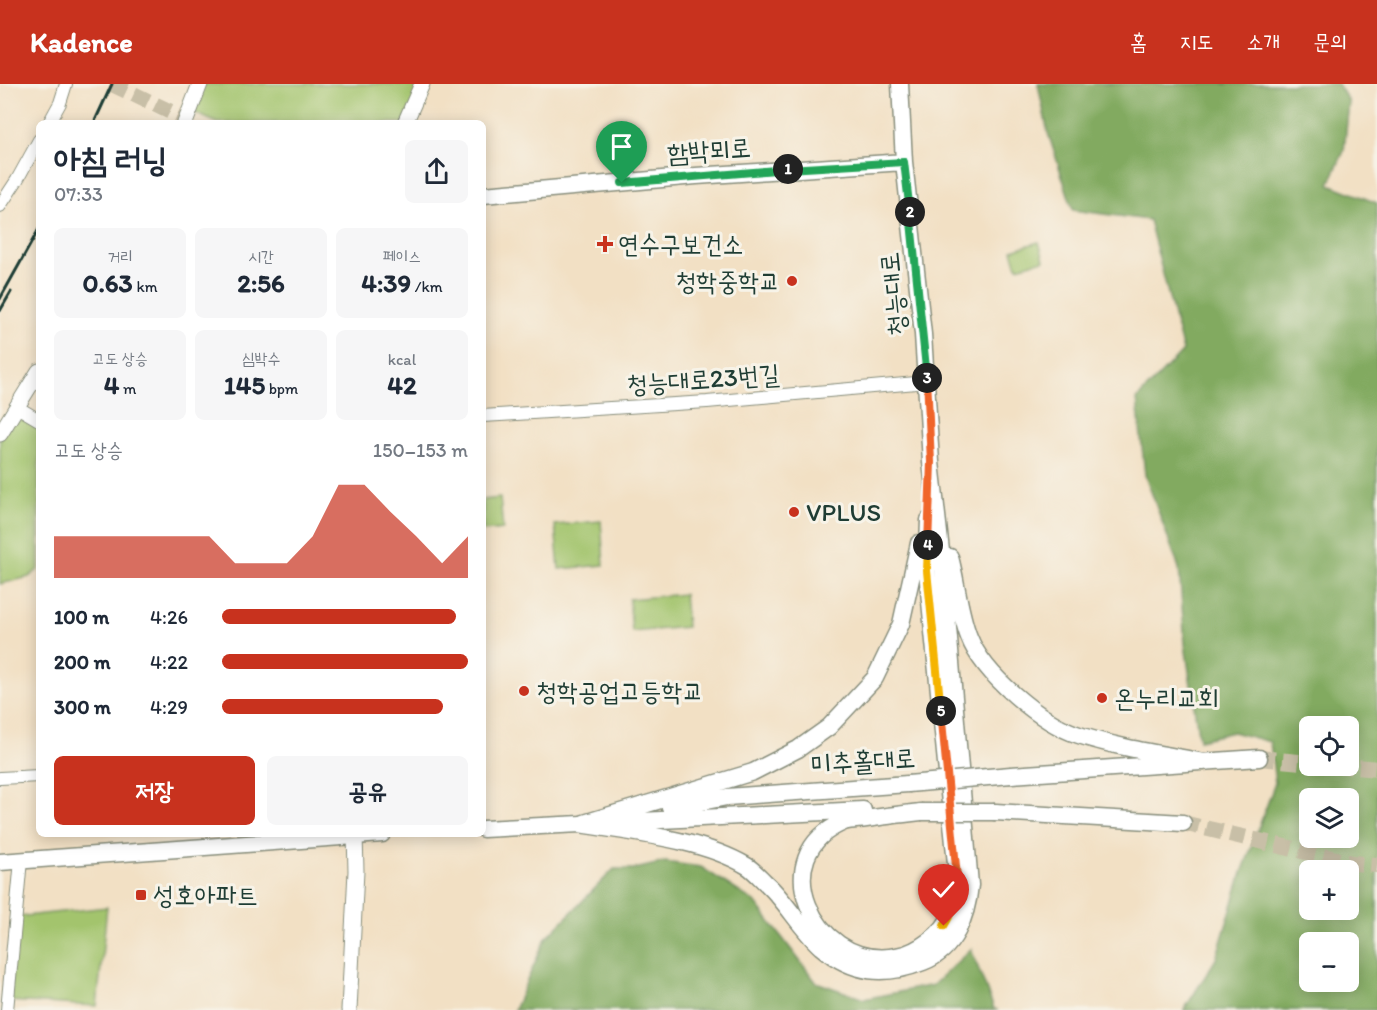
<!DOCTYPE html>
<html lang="ko">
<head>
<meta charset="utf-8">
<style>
  :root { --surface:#fff; --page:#f6f6f7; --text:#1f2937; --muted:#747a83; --accent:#c8321e }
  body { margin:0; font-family:Itim,"Poor Story",sans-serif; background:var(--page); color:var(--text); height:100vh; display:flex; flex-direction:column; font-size:22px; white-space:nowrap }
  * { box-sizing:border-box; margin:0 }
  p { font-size:20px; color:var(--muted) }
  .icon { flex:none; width:33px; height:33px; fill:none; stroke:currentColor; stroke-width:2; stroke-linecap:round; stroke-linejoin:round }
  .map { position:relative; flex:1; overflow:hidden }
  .sheet { position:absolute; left:36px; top:36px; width:450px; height:717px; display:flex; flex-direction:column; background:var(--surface); border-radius:9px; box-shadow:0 3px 15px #0003 }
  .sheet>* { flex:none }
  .fabs { position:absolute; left:1299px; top:632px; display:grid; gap:12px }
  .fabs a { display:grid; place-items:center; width:60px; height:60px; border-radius:9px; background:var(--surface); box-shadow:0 3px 15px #0003; font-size:30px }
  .pin { position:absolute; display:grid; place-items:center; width:51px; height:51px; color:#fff; margin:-62px -26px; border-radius:50% 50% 50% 0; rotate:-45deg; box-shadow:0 0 6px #0007 }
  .pin .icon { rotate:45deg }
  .km { position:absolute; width:30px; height:30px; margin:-15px; border-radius:50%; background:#222; color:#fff; font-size:16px; line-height:30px; text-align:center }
  .round { display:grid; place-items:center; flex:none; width:63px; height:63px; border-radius:9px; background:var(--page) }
  .overview { display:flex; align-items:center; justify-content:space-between; height:102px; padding:0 18px }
  h1 { font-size:33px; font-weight:700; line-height:45px }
  .metrics { display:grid; grid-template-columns:repeat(3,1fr); gap:9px; height:102px; padding:6px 18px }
  .metrics div { display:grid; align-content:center; border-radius:9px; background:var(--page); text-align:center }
  .metrics b { font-size:26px; font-weight:700 }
  .metrics small { font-size:16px; font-weight:400 }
  .metrics p { font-size:16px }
  .chart { height:168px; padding:12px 18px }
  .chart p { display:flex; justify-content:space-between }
  .chart svg { width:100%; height:108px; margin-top:6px; fill:var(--accent); opacity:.7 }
  .button { display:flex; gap:12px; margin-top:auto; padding:12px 18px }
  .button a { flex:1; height:69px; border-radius:9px; background:var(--accent); color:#fff; font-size:24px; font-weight:700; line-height:69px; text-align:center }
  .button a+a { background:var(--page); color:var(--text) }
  ul { padding:0 18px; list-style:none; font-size:20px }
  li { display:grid; grid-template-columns:96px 72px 1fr; align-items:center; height:45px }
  li i { height:15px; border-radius:8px; background:var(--accent) }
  header { display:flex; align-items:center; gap:36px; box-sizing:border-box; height:84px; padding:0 30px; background:var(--accent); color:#fff }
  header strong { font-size:28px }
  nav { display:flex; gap:33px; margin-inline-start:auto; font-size:21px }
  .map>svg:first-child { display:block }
  .green { fill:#a3c46d; stroke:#618050; stroke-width:1.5 }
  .forest { fill:#82aa60; stroke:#50744a; stroke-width:1.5; fill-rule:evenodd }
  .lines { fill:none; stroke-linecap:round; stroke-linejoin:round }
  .secondary-tunnel { stroke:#c8bfa7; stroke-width:16; stroke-dasharray:16 8; stroke-linecap:butt }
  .minor-casing { stroke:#888e7c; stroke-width:14 }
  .tertiary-casing { stroke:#888e7c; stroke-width:17 }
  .secondary-casing { stroke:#888e7c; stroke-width:19 }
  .minor { stroke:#fff; stroke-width:12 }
  .tertiary { stroke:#fff; stroke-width:15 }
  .secondary { stroke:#fff; stroke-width:16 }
  .rail { stroke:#1f3d34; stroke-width:3 }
  .secondary-bridge-casing { stroke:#888e7c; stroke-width:19; stroke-linecap:butt }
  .secondary-bridge { stroke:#fff; stroke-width:16 }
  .split-1-casing { stroke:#fff; stroke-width:12 }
  .split-2-casing { stroke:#fff; stroke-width:12 }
  .split-3-casing { stroke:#fff; stroke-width:12 }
  .split-4-casing { stroke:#fff; stroke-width:12 }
  .split-5-casing { stroke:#fff; stroke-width:12 }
  .split-6-casing { stroke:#fff; stroke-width:12 }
  .split-7-casing { stroke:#fff; stroke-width:12 }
  .split-1 { stroke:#22a559; stroke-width:8 }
  .split-2 { stroke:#22a559; stroke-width:8 }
  .split-3 { stroke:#22a559; stroke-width:8 }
  .split-4 { stroke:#f0652b; stroke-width:8 }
  .split-5 { stroke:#f5b400; stroke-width:8 }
  .split-6 { stroke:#f0652b; stroke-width:8 }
  .split-7 { stroke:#f5b400; stroke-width:8 }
  .poi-dot { fill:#c8321e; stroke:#f7f3e8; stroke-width:2 }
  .labels { text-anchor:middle; stroke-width:6; stroke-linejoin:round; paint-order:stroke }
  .street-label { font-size:26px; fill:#1f3d34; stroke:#f7f3e8 }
  .poi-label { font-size:26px; fill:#1f3d34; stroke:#f7f3e8; text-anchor:start }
</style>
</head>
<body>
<header>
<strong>Kadence</strong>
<nav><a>홈</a><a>지도</a><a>소개</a><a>문의</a></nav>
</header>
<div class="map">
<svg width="1377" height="926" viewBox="0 0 1377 926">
  <rect width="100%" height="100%" fill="#f7f3e8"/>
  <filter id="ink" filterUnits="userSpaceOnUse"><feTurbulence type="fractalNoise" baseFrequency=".0167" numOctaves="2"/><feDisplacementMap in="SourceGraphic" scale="12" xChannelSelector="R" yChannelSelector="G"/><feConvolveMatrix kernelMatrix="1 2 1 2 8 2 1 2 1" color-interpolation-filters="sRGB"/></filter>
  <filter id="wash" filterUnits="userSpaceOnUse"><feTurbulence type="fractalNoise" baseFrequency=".008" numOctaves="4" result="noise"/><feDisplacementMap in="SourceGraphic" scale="24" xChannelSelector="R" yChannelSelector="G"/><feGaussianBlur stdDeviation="1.35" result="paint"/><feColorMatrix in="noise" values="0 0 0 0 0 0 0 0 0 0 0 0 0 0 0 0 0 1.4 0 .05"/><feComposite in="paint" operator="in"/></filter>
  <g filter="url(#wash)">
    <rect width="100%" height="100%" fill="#f2e0c4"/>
    <path class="green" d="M200 0H422L405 39H217L191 27Z
      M1039 158 1044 176 1017 183 1012 166Z
      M17 323 39 336V485L29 493 0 500V350Z
      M500 414 503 445 483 447V416Z
      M601 437 604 481 559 485 555 441Z
      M684 510 687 543 632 548 629 515Z
      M107 823 97 922 8 917 16 833Z"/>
    <path class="forest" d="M1038 0H1338L1349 18 1344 67 1329 100 1377 119V926H1184L1216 875 1242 789 1275 699 1270 658 1233 648 1199 656 1185 560 1179 484 1145 391 1137 315 1183 267 1149 136 1073 126 1048 49ZM1310 642H1348V681H1310ZM1310 714H1348V753H1310ZM1310 786H1348V825H1310ZM1310 858H1348V897H1310Z
      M665 778 701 783 755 818 816 898 864 915 933 901 971 865 994 925 998 926H514L546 854 614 785H635Z"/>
  </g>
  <g filter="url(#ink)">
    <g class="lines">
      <path class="secondary-tunnel" d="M112 0 194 39
        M1259 674 1310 679
        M1335 681 1377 685
        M1183 739 1353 779 1377 781"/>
      <defs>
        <path id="minor" d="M49 39 60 19 66 0
          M0 122 17 96 39 56
          M17 323 39 336
          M483 332 707 318 927 298
          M0 694 39 692
          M7 926 21 776"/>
        <path id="tertiary" d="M185 39 200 0
          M405 39 422 0
          M0 350 39 287
          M349 926 356 787 355 750"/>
        <path id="secondary" d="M483 111 696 92 904 78
          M950 473C957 499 959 528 969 553 983 590 1041 639 1079 651 1119 664 1162 670 1204 678
          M1011 691 1259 674
          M670 724 727 713 908 700
          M921 728C903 730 885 732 866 735 859 736 850 736 844 738 763 771 814 882 890 873 900 872 911 869 920 863 948 846 954 831 958 800L927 487 929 436
          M995 728 1183 739
          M584 739 753 688 798 665 829 643 875 594 901 540 919 459
          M580 740C633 749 702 755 747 782 755 787 761 795 768 801 787 819 801 845 821 863 853 890 885 893 923 878 955 866 967 832 970 801L943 485 931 378 923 250 904 78 900 0
          M483 745 863 726
          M0 778 382 750"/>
      </defs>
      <use href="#minor" class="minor-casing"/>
      <use href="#tertiary" class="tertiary-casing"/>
      <use href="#secondary" class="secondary-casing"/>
      <use href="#minor" class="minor"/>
      <use href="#tertiary" class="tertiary"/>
      <use href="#secondary" class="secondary"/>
      <path class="rail" d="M94 39 112 0
        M0 215 39 145
        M0 227 11 208"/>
      <defs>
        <path id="secondary-bridge" d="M908 700 1011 691
          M921 728H995"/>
      </defs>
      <use href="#secondary-bridge" class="secondary-bridge-casing"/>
      <use href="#secondary-bridge" class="secondary-bridge"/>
    </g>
  </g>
  <g class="lines" filter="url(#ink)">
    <defs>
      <path id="split-1" d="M622 99 788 85"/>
      <path id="split-2" d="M788 85 904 78 910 128"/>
      <path id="split-3" d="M910 128 927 294"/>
      <path id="split-4" d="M927 294 931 378 928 461"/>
      <path id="split-5" d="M928 461 927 487 941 627"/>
      <path id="split-6" d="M941 627 957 793"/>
      <path id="split-7" d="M944 842 954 824 957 793"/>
    </defs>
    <use href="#split-1" class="split-1-casing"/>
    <use href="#split-2" class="split-2-casing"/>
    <use href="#split-3" class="split-3-casing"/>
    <use href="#split-4" class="split-4-casing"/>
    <use href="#split-5" class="split-5-casing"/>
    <use href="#split-6" class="split-6-casing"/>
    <use href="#split-7" class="split-7-casing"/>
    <use href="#split-1" class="split-1"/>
    <use href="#split-2" class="split-2"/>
    <use href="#split-3" class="split-3"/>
    <use href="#split-4" class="split-4"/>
    <use href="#split-5" class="split-5"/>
    <use href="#split-6" class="split-6"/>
    <use href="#split-7" class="split-7"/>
  </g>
  <g class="poi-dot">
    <path d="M602 151h6v6h6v6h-6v6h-6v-6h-6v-6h6z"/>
    <circle cx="792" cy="197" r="6"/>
    <circle cx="794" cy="428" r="6"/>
    <circle cx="524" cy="607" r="6"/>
    <circle cx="1102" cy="614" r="6"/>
    <rect x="135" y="805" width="12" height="12" rx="3"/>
  </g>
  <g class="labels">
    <g class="street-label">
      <text transform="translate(709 66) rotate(-4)" y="9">함박뫼로</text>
      <text transform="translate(893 210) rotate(-96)" y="9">청능대로</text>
      <text transform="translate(703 295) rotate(-4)" y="9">청능대로23번길</text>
      <text transform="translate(863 677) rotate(-4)" y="9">미추홀대로</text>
    </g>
    <g class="poi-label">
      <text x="618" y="169">연수구보건소</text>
      <text x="780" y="206" text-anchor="end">청학중학교</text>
      <text x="806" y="437">VPLUS</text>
      <text x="536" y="616">청학공업고등학교</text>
      <text x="1114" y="623">온누리교회</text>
      <text x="153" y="820">성호아파트</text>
    </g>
  </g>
</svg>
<div class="fabs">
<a><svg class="icon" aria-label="locate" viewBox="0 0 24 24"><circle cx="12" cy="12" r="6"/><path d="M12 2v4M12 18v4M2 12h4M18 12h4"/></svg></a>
<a><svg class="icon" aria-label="layers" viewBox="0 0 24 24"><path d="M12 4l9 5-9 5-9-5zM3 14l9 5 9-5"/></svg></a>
<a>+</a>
<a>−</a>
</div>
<div class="pin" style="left:622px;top:99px;background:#1e9e55"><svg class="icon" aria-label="arrive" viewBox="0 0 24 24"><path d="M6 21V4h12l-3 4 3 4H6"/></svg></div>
<div class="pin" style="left:944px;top:842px;background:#d93025"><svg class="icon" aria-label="check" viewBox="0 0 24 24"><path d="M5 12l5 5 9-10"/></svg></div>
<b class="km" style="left:788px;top:85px">1</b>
<b class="km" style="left:910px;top:128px">2</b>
<b class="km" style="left:927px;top:294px">3</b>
<b class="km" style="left:928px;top:461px">4</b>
<b class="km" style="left:941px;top:627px">5</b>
<section class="sheet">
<div class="overview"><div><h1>아침 러닝</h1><p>07:33</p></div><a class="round"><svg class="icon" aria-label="share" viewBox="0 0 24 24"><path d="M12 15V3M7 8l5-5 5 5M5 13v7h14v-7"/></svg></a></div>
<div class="metrics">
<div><p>거리</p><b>0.63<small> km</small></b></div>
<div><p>시간</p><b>2:56</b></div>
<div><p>페이스</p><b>4:39<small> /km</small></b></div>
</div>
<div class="metrics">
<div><p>고도 상승</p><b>4<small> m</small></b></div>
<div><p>심박수</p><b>145<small> bpm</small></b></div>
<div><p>kcal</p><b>42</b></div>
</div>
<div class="chart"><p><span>고도 상승</span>150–153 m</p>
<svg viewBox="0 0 160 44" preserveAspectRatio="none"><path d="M0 44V27L10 27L20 27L30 27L40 27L50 27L60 27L70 38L80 38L90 38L100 27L110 6L120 6L130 17L140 27L150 38L160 27V44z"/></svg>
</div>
<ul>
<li><b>100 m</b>4:26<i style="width:95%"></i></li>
<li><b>200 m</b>4:22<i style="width:100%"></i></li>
<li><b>300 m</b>4:29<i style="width:90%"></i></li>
</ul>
<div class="button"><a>저장</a><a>공유</a></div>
</section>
</div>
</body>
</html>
